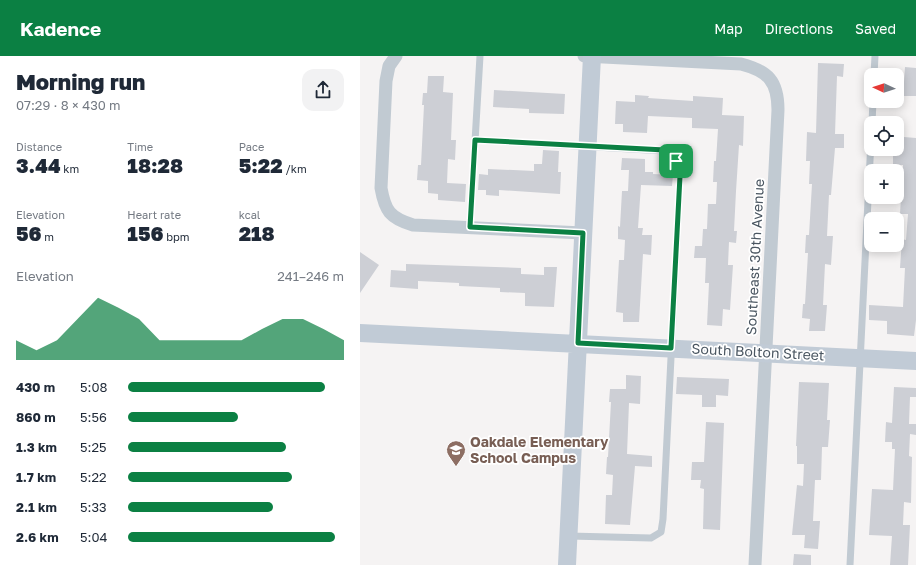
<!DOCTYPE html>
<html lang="en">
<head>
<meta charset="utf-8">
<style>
  :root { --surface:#fff; --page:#f2f2f3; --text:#1f2937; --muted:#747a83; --accent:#0b8043 }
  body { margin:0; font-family:"Golos Text",sans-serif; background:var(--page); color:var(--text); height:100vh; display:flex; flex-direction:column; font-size:15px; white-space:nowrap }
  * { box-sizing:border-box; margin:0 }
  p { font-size:13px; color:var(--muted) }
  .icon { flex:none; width:22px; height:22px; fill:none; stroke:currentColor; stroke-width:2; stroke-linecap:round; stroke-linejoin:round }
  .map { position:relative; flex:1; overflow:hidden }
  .side { display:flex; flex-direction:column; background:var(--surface); width:360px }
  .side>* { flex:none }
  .needle { width:26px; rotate:273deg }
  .controls { position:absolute; left:504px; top:12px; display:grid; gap:8px }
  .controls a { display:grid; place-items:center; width:40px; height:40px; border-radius:8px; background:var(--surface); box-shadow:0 2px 10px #0003; font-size:20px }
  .pin { position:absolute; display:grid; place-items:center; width:34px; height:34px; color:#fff; margin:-17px; border-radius:8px; box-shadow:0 2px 6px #0006 }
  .round { display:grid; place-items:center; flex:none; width:42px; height:42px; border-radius:12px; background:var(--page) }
  .summary { display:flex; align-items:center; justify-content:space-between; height:68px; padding:0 16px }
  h1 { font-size:22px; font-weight:800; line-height:30px }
  .stats { display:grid; grid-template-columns:repeat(3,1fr); gap:6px; height:68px; padding:4px 16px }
  .stats div { display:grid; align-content:center }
  .stats b { font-size:20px; font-weight:800 }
  .stats small { font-size:11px; font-weight:400 }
  .stats p { font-size:11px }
  .chart { height:112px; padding:8px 16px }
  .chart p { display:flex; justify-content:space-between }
  .chart svg { width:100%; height:72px; margin-top:4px; fill:var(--accent); opacity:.7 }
  ul { padding:0 16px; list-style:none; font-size:13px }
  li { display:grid; grid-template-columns:64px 48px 1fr; align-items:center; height:30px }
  li i { height:10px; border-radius:5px; background:var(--accent) }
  header { display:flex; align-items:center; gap:24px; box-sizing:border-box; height:56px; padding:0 20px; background:var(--accent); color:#fff }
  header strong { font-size:19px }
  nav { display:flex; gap:22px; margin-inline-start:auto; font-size:14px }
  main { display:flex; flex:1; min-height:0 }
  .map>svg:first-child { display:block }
  .building { fill:#cdcfd5 }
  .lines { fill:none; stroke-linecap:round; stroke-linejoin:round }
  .lane { stroke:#c1cad2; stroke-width:7 }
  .street { stroke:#c1cad2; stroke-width:13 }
  .secondary { stroke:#c1cbd6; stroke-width:18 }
  .route-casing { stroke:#fff; stroke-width:8 }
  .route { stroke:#0b8043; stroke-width:5 }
  .labels { text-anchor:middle; stroke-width:3.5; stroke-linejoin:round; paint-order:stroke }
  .street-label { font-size:14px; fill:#4a5661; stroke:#fff }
  .education-label { font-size:14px; font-weight:bold; fill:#785e54; stroke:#fff; text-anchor:start }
</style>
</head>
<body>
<header>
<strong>Kadence</strong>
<nav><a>Map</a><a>Directions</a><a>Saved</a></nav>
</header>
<main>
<section class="side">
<div class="summary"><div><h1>Morning run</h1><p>07:29 · 8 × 430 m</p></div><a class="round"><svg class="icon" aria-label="share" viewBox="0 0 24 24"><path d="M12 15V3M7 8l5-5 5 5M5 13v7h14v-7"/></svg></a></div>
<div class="stats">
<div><p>Distance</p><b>3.44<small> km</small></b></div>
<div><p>Time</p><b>18:28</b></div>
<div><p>Pace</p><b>5:22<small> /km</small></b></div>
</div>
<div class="stats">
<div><p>Elevation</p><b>56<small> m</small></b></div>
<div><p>Heart rate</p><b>156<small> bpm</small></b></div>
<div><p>kcal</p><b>218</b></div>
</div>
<div class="chart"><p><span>Elevation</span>241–246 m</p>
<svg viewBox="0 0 160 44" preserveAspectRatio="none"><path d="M0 44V32L10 38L20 32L30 19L40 6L50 12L60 19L70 32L80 32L90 32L100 32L110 32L120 25L130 19L140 19L150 25L160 32V44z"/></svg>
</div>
<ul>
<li><b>430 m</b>5:08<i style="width:91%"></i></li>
<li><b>860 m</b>5:56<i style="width:51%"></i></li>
<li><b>1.3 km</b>5:25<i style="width:73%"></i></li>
<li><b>1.7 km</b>5:22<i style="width:76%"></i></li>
<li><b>2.1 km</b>5:33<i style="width:67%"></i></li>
<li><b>2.6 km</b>5:04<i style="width:96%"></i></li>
</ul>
</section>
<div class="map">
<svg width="556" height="509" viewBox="0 0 556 509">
  <rect width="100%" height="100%" fill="#f5f3f3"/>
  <path class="building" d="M458 7 484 8 483 21 477 20 475 78H484V92H475L471 139H469L467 180H473L471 209 465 208 463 249H467L465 275H449L450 263 442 262 443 248H445L448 197H445L446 179H449L452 128H449L450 105H446L447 76 456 77Z
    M545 11 556 12V40H543Z
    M68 20H84L83 36 93 37 91 84H96L95 104 88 103 87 127 106 128 105 146 78 144V138L68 137V125L57 124 58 109H61L64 49H62L63 37H67Z
    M134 34 205 38 204 58 169 57V53L133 51Z
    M275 39 289 40 288 42 333 45V40L363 42 362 59 384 60 383 90 379 89 376 135 374 175H377L376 187 369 186 368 209H373L370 254 363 253 362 270 347 269 349 227H345L346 202H334L335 190H342L343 173H347L348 148H356L357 126H353L354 105H356L358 73 332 72V62L288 60 287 77 263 76V68H255L256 45 275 46Z
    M544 81 556 82V264L554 280 527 278V265L509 264V249L543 251 545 212H540L542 183 546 184 548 158H540L543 109H533V93H537V86L543 87Z
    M183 94 199 95 198 116H201L200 138 139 134V140L126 139V134H118L119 118 128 119V113L174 115V108H182Z
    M262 102 285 103V116H293V118L313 119 312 130 281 129 278 172H283L282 179H292L291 199 283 198 279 266H263V257L256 256 259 204H264L265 184 258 183V170L260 171 262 135H268L269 114H261Z
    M0 196 19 209 0 237Z
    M46 208 161 212V218L184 219V211H197L194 251 165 250V237L140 236V232L99 230V227L58 225V233L30 231 31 214 46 215Z
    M266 319 281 320 280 348 269 347 267 398 292 400V411L275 410 270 469 245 468 246 439H252L253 419 246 418 247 401H248L251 346H249L250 333H266Z
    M317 321 369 323 368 340 356 339V351H342V339L316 338Z
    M439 326 469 327 467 364H470L468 391H462L461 424H455L453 465H460L458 493 444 492 445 479H432L437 429 443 430 444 408H437V390H436Z
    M534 331 556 332V341H550L549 368H556V379L550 378 549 400 552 401 551 447 544 446 543 469H550L548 509H530L532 480 509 479 512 433 533 434 535 393H532V386H525L526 366 532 367Z
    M346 366 364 367 360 474 343 473 344 433 340 432 341 424H331L332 406H344Z
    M434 498 451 499V509H433Z"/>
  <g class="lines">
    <path class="lane" d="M514 19 515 0
      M512 67 513 45
      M115 84 305 95 316 105 320 120 303 463 301 476 291 482 209 480
      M110 171 120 0
      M490 509 511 84"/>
    <path class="street" d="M36 0 29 10 26 25 21 132C25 155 30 162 53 169L223 177
      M224 0 381 8C408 15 418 25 418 54L395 509"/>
    <path class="secondary" d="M0 277 556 305
      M207 509 232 0"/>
  </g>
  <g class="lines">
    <defs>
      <path id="route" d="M115 84 305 94 316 105 320 120 311 292 218 287 223 177 110 171Z"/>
    </defs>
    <use href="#route" class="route-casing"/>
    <use href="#route" class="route"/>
  </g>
  <defs>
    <symbol id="school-pin" viewBox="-11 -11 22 30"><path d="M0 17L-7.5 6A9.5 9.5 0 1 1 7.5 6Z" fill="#8d6e63" stroke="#fff"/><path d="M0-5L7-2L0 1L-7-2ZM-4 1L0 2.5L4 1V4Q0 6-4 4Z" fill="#fff"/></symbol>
  </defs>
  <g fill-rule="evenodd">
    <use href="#school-pin" x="85" y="383" width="22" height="30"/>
  </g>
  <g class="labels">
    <g class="street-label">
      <text transform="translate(395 201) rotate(-87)" y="5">Southeast 30th Avenue</text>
      <text transform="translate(398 296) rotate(3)" y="5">South Bolton Street</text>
    </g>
    <g class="education-label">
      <text x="110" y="391">Oakdale Elementary<tspan x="110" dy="16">School Campus</tspan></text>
    </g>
  </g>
</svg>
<div class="controls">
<a><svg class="needle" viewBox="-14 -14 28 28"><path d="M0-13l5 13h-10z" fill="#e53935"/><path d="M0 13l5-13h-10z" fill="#747a83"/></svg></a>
<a><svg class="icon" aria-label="locate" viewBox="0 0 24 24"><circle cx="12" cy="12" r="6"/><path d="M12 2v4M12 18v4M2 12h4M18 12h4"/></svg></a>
<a>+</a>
<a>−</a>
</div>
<div class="pin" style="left:316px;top:105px;background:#1e9e55"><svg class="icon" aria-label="arrive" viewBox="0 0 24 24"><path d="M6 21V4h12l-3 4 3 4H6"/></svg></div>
</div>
</main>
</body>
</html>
